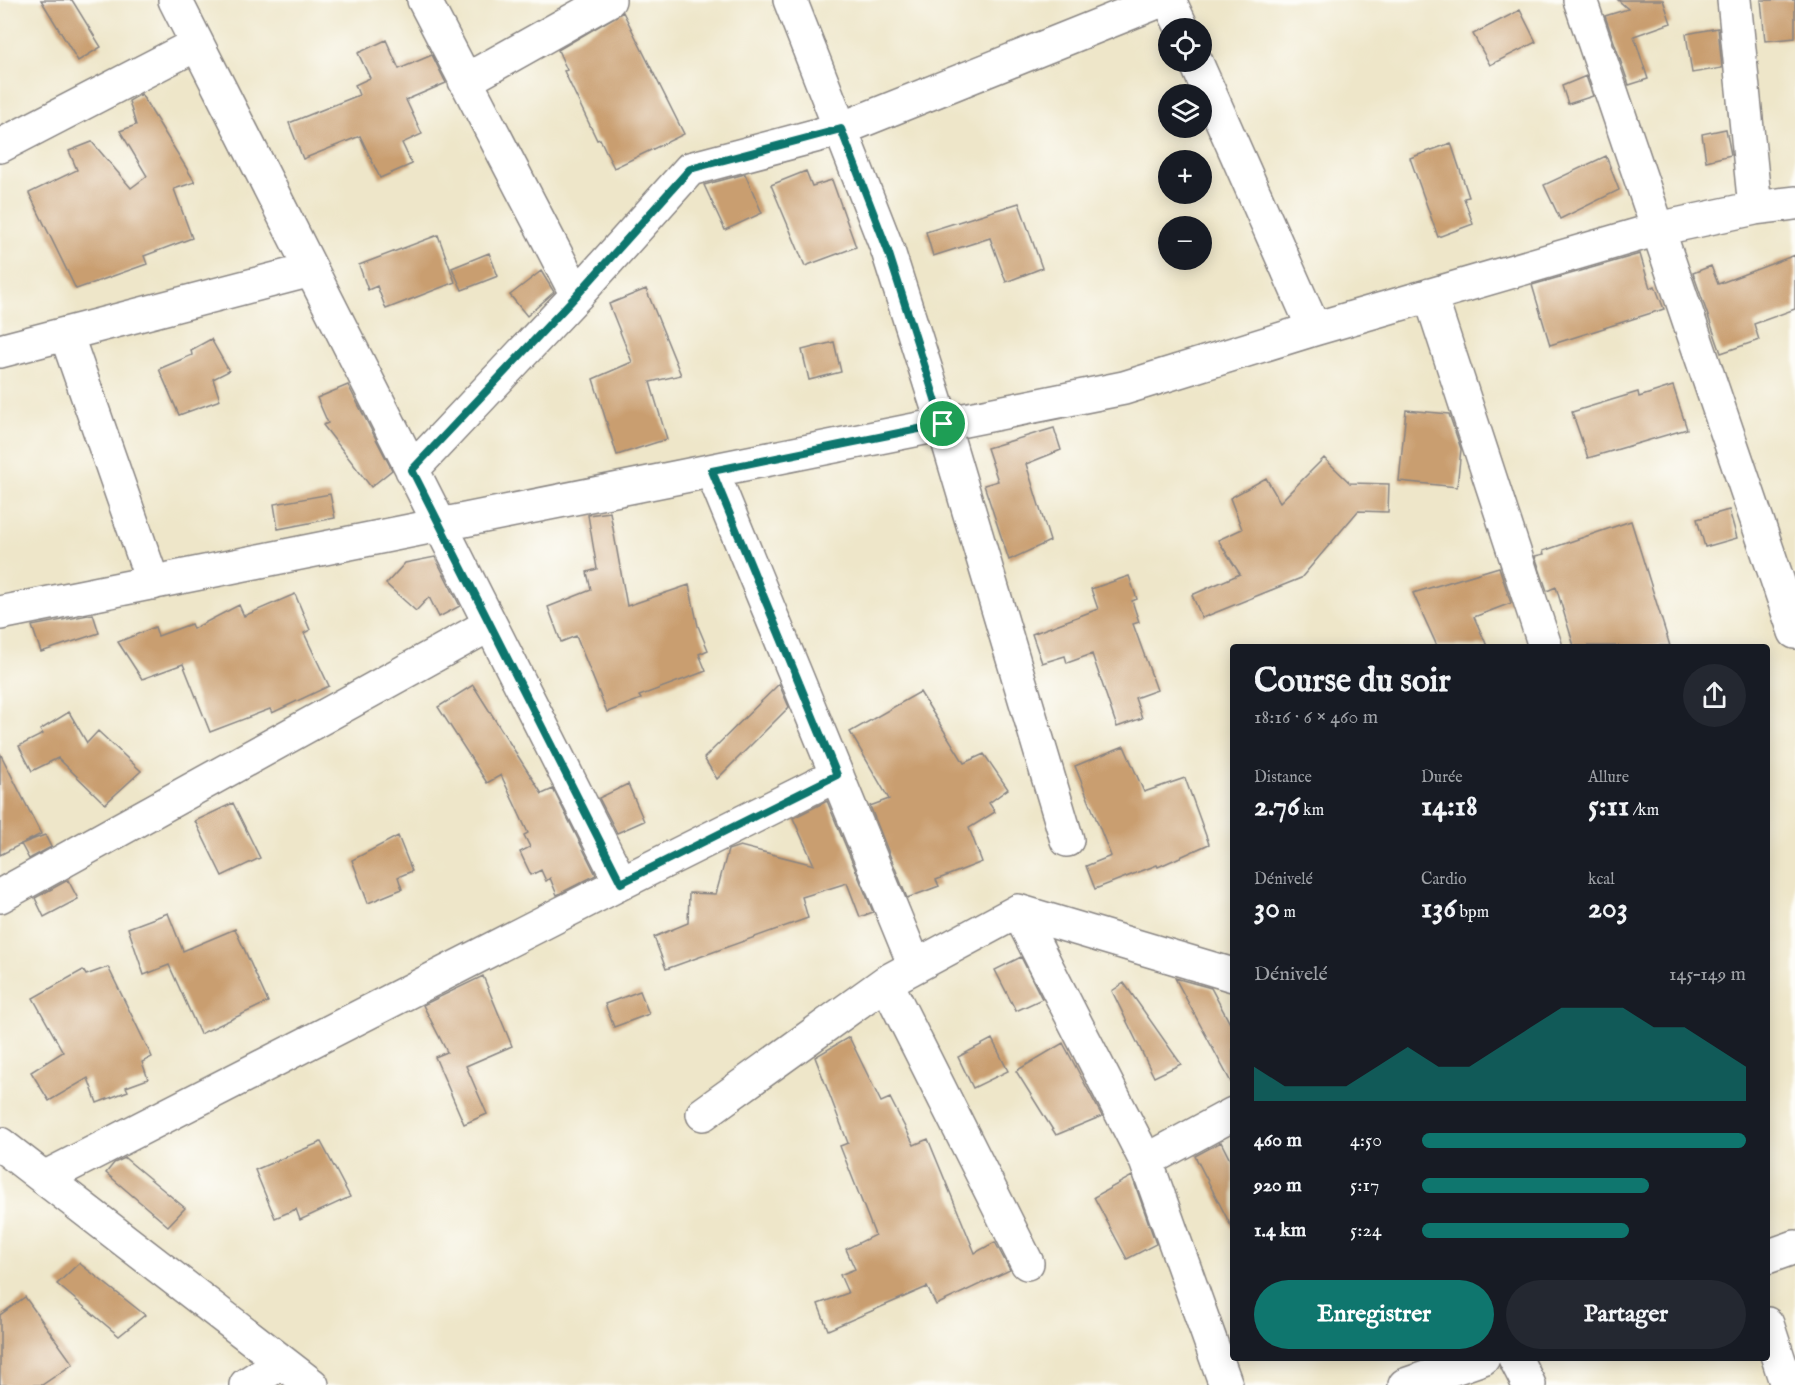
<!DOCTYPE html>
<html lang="fr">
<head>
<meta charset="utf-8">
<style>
  :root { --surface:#171b24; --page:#242831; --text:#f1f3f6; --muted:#9ea1a6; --accent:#0f766e }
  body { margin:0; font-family:"IM FELL English",serif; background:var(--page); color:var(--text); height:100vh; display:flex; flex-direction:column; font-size:22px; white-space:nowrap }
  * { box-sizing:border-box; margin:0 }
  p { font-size:20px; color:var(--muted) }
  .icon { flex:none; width:33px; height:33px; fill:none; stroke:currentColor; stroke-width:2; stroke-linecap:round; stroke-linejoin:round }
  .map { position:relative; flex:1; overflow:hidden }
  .drawer { position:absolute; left:1230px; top:644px; width:540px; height:717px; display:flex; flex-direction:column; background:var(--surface); border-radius:6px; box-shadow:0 3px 15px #0003 }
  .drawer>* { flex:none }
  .tools { position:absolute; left:1158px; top:18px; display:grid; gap:12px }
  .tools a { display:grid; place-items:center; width:54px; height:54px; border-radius:50%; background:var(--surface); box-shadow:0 3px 15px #0003; font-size:30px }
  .pin { position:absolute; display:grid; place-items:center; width:51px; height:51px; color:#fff; margin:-26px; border:3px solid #fff; border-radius:50%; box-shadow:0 2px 6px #0007 }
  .round { display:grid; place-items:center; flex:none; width:63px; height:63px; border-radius:32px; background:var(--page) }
  .headline { display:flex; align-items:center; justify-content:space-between; height:102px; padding:0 24px }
  h1 { font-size:33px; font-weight:700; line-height:45px }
  .figures { display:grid; grid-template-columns:repeat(3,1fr); gap:9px; height:102px; padding:6px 24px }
  .figures div { display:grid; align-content:center }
  .figures b { font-size:30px; font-weight:700 }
  .figures small { font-size:16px; font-weight:400 }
  .figures p { font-size:16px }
  .chart { height:168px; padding:12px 24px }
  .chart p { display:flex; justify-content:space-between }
  .chart svg { width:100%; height:108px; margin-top:6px; fill:var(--accent); opacity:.7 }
  .button { display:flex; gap:12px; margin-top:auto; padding:12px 24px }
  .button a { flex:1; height:69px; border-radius:36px; background:var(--accent); color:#fff; font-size:24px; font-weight:700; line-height:69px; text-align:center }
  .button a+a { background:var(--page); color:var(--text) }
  ul { padding:0 24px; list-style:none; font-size:20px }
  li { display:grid; grid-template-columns:96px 72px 1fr; align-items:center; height:45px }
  li i { height:15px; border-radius:8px; background:var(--accent) }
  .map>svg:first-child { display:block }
  .building { fill:#c99e6f }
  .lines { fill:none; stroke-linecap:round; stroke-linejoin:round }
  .minor-casing { stroke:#888482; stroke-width:36 }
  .minor { stroke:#fff; stroke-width:33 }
  .route-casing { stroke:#fff; stroke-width:12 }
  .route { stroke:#0f766e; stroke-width:8 }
</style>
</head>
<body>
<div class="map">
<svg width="1795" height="1385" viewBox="0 0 1795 1385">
  <rect width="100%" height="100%" fill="#fdfcf7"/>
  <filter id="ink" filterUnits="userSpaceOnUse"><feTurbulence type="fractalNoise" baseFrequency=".0167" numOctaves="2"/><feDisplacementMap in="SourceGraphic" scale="12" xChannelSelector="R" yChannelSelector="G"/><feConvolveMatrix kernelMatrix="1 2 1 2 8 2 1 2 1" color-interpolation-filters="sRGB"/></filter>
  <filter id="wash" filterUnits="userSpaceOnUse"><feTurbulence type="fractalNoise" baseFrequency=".008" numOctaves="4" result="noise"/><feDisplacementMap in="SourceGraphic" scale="24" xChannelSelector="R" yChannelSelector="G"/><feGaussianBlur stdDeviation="1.35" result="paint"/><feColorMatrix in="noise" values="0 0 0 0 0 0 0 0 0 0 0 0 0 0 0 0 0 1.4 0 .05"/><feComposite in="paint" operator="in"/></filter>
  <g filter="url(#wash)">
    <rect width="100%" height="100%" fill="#eee6c9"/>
    <g id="blocks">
      <path class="building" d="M41 0H72L101 47 78 61Z
        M1618 0H1663L1671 23 1634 36 1648 79 1629 85 1605 16 1628 9Z
        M1761 0H1795V38L1765 41Z
        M1520 10 1536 42 1490 65 1473 34Z
        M623 12 684 134 614 168 600 139 597 140 564 71 567 70 558 50Z
        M1718 28 1722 68 1692 73 1686 34Z
        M386 40 399 69 432 55 446 83 406 100 422 134 402 143 412 164 380 178 360 136 303 159 289 123 359 95 355 85 370 78 358 53Z
        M1586 76 1593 96 1568 104 1562 86Z
        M141 94 195 182 174 189 192 238 144 256 147 264 76 289 29 193 77 170 69 151 92 142 131 188 147 176 120 131 136 125 129 101Z
        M1726 129 1731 155 1706 161 1702 134Z
        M1451 143 1469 197 1464 198 1473 224 1438 237 1410 158Z
        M1606 156 1619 190 1560 219 1544 185Z
        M806 171 812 186 832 180 856 247 805 266 771 185Z
        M745 174 762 213 725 230 704 185Z
        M1019 203 1042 268 1006 282 990 238 933 256 926 232Z
        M438 235 455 282 386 309 377 286 368 290 359 265Z
        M489 253 498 276 462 290 452 268Z
        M1640 254 1650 288 1655 286 1664 309 1550 345 1532 285Z
        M1795 255V309L1754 324 1759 340 1721 353 1693 273 1711 266 1718 284Z
        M541 271 554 292 527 316 510 295Z
        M646 289 681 375 650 382 667 439 617 455 593 379 632 362 609 304Z
        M211 339 229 371 213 379 220 400 179 415 159 369 192 355 191 350Z
        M834 342 841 372 809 380 802 350Z
        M348 385 392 470 371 487 323 425 328 423 317 398Z
        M1673 386 1687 429 1588 458 1572 412 1638 392 1639 397Z
        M1406 410 1449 414 1461 449 1457 487 1399 481Z
        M1054 428 1061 450 1026 464 1050 541 1009 560 984 485 998 481 987 448Z
        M1324 458 1350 483 1389 484 1388 512 1358 511 1301 578 1202 618 1192 595 1240 574 1218 540 1242 529 1230 498 1266 478 1280 502Z
        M330 494 335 518 278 529 274 504Z
        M1729 510 1737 538 1705 547 1697 519Z
        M610 512 627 606 689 585 698 626 708 650 699 654 706 671 639 696 641 699 607 712 576 636 561 642 548 607 591 590 587 572 597 569 588 515Z
        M1631 521 1670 646H1574L1556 587 1547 591 1535 556 1544 554 1543 551Z
        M435 557 460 606 439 617 429 597 416 611 386 584 405 563Z
        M1499 567 1511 603 1474 617 1487 646H1437L1413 593Z
        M1129 576 1137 599 1132 601 1139 622 1133 624 1157 690 1135 698 1142 718 1117 727 1092 654 1067 663 1065 656 1042 663 1032 634 1098 609 1091 589Z
        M295 594 310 630 304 633 329 686 272 713 270 709 210 732 183 664 142 679 118 642 155 627 158 636 191 624 193 629 239 605 244 616Z
        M93 614 99 633 41 652 32 626Z
        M779 684 789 707 717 779 704 758Z
        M473 685 542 794 553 789 596 875 557 895 550 878 546 881 541 870 531 875 520 852 530 847 524 835 528 833 501 775 487 783 438 707Z
        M920 692 964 763 984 754 1008 789 989 803 995 812 969 828 982 862 936 880 939 886 907 898 870 806 889 799 850 732Z
        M69 712 87 743 98 731 141 771 105 804 58 758 32 771 19 746 43 734 40 730Z
        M1124 746 1144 792 1185 778 1209 844 1158 867 1157 865 1095 889 1086 866 1111 856 1075 766Z
        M0 753 41 834 0 855Z
        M628 784 644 821 617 833 599 798Z
        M827 801 873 912 860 917 847 883 802 897 808 918 666 969 654 937 688 923 689 893 716 894 728 850 740 846 814 865 793 818Z
        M233 803 260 858 222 876 195 821Z
        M45 835 51 847 29 859 21 844Z
        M398 836 412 871 398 877 402 889 368 903 352 860Z
        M68 880 78 899 44 917 35 898Z
        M168 913 183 951 235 929 268 1002 200 1034 169 965 144 975 128 928Z
        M1021 957 1042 999 1016 1011 995 970Z
        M108 967 152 1057 142 1062 148 1079 126 1087 128 1091 97 1103 88 1078 49 1101 31 1072 63 1052 33 998 83 970 86 975Z
        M483 976 512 1046 466 1066 487 1114 464 1124 435 1057 447 1052 423 1005Z
        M1175 978 1211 988 1233 1029V1086Z
        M1124 983 1181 1064 1154 1077 1112 991Z
        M640 991 649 1014 614 1027 605 1004Z
        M849 1037 881 1102 890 1098 914 1145 928 1139 975 1253 995 1242 1010 1270 936 1305 927 1287 828 1330 818 1304 848 1293 840 1275 855 1269 846 1249 875 1235 840 1146 848 1143 815 1057Z
        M992 1039 1008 1071 973 1088 958 1057Z
        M1063 1043 1102 1116 1056 1135 1016 1071Z
        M321 1142 350 1197 300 1220 296 1209 275 1218 255 1170Z
        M1221 1142 1233 1166V1230L1195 1156Z
        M125 1158 185 1208 168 1226 106 1173 114 1163Z
        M1132 1176 1156 1244 1127 1259 1094 1197Z
        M79 1263 145 1315 119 1336 57 1284Z
        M25 1297 73 1364 42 1385H0V1315Z"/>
    </g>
  </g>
  <g filter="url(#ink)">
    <use href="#blocks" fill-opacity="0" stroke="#888482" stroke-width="1.5"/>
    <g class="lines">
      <defs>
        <path id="minor" d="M175 0 621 883
          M424 0 577 295
          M790 0 888 251 943 424 1067 840
          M1169 0 1182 28
          M1580 0 1795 632
          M1734 0 1755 208
          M1196 62 1314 329
          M465 81 609 0
          M0 146 197 44
          M1430 295 1545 646
          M66 334 153 583
          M0 351 311 270
          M412 470 577 295 690 169 841 129 1162 0
          M712 471 915 966
          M0 613 1124 388 1314 329 1658 229 1755 208 1795 203
          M0 896 489 625
          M1018 911 1146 1161 1226 1385
          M886 982 1027 1263
          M703 1114 886 982 1018 911 1233 975
          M0 1144 312 1385
          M1146 1161 1233 1114
          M44 1178 621 883 837 775
          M1767 1257 1795 1247
          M1767 1324 1787 1385
          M1515 1358 1529 1385
          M246 1385 282 1362
          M1405 1385 1483 1358"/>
      </defs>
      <use href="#minor" class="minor-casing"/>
      <use href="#minor" class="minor"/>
    </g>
  </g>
  <g class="lines" filter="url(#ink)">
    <defs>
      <path id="route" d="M841 129 888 251 943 424 712 471 837 775 621 883 412 470 577 295 690 169Z"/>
    </defs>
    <use href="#route" class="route-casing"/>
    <use href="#route" class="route"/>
  </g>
</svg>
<div class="tools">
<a><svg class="icon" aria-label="locate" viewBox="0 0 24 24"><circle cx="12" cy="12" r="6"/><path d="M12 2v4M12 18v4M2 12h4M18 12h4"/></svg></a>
<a><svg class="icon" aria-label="layers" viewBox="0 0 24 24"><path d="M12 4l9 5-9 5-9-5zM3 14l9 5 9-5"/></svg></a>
<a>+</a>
<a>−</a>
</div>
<div class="pin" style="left:943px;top:424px;background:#1e9e55"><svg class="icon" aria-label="arrive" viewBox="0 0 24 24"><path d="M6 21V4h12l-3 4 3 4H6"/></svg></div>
<section class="drawer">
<div class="headline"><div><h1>Course du soir</h1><p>18:16 · 6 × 460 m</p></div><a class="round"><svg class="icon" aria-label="share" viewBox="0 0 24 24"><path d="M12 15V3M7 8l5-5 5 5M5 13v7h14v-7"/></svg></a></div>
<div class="figures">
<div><p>Distance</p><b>2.76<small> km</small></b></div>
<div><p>Durée</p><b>14:18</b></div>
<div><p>Allure</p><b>5:11<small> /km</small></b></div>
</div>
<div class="figures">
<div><p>Dénivelé</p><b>30<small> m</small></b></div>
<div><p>Cardio</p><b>136<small> bpm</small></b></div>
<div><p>kcal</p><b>203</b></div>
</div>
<div class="chart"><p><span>Dénivelé</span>145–149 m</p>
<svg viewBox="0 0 160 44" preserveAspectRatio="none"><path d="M0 44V30L10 38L20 38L30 38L40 30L50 22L60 30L70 30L80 22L90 14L100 6L110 6L120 6L130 14L140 14L150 22L160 30V44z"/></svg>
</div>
<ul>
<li><b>460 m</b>4:50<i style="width:100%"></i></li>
<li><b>920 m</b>5:17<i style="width:70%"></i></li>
<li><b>1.4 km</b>5:24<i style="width:64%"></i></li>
</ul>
<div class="button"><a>Enregistrer</a><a>Partager</a></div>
</section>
</div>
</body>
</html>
